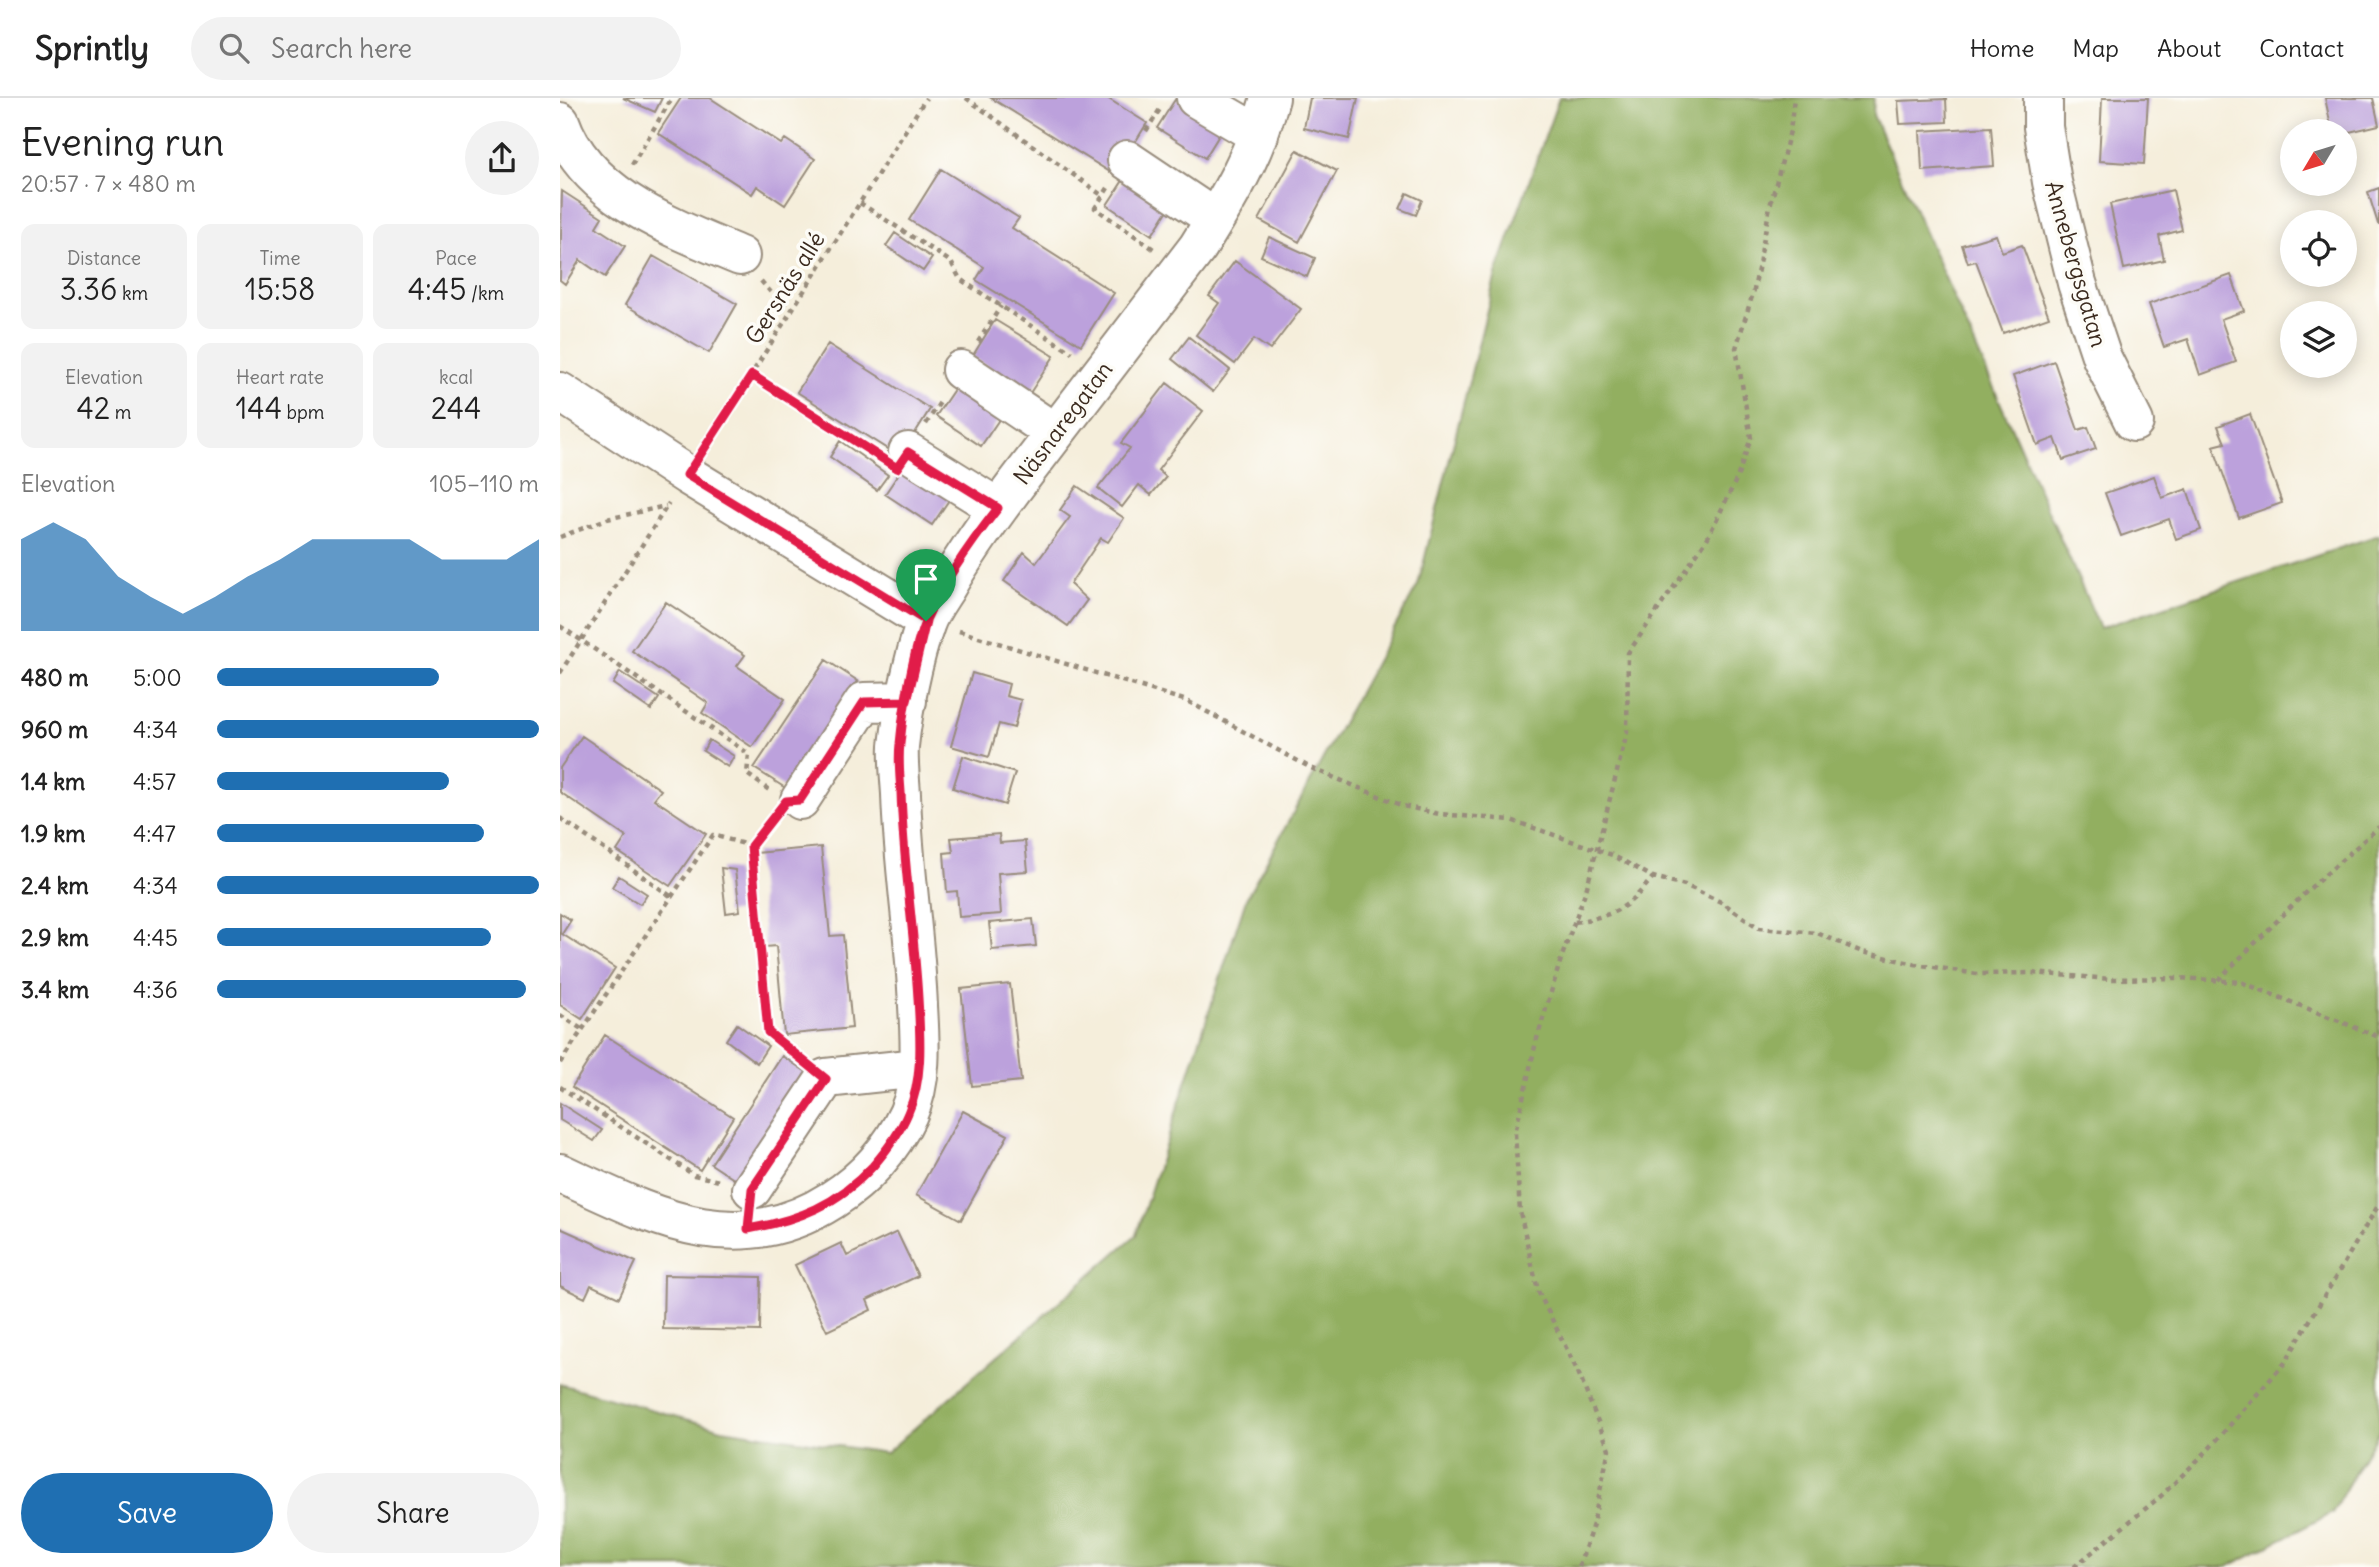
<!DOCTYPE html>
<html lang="en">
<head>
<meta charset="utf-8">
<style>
  :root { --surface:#fff; --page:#f2f2f2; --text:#222; --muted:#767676; --line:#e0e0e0; --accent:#1f6fb2 }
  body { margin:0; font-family:Delius,sans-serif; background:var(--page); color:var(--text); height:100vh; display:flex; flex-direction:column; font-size:26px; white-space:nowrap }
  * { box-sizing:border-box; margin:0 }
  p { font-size:23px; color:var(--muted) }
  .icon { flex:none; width:38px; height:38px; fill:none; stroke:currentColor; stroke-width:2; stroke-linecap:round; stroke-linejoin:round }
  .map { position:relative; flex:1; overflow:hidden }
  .sheet { display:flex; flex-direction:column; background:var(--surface); width:560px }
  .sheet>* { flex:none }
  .needle { width:46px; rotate:232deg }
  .controls { position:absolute; left:1720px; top:21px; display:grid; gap:14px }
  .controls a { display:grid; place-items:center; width:77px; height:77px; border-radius:50%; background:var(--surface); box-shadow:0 4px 18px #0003; font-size:35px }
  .pin { position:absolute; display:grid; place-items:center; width:60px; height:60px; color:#fff; margin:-72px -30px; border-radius:50% 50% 50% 0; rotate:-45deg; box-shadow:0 0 7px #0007 }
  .pin .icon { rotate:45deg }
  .round { display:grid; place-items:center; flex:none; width:74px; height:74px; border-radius:37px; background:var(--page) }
  .summary { display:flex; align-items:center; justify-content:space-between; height:119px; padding:0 21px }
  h1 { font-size:38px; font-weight:600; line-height:52px }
  .metrics { display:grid; grid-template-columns:repeat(3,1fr); gap:10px; height:119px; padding:7px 21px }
  .metrics div { display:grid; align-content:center; border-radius:14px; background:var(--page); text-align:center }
  .metrics b { font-size:30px; font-weight:600 }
  .metrics small { font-size:19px; font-weight:400 }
  .metrics p { font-size:19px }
  .chart { height:196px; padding:14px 21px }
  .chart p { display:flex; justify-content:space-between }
  .chart svg { width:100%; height:126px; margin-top:7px; fill:var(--accent); opacity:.7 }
  .primary-button { display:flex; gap:14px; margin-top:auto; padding:14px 21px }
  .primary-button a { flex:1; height:80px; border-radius:42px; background:var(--accent); color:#fff; font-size:28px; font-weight:600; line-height:80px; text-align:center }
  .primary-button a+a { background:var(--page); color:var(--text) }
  ul { padding:0 21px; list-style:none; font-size:23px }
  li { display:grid; grid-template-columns:112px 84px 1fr; align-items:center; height:52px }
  li i { height:18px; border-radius:9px; background:var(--accent) }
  header { display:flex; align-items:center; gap:42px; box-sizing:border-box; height:98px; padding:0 35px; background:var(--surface); border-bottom:2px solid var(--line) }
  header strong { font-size:33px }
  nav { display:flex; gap:38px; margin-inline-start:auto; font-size:24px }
  .search { width:490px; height:63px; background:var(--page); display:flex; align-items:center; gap:18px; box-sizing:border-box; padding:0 24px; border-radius:38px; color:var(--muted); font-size:26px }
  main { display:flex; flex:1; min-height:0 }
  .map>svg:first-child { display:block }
  .forest { fill:#92af61; stroke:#666c40; stroke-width:2 }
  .building { fill:#bca1dc }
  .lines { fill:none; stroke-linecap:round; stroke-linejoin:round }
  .minor-casing { stroke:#988c7c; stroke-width:42 }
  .path { stroke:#988c7c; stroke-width:4.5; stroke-dasharray:5 5; stroke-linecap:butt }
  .minor { stroke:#fff; stroke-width:38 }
  .route-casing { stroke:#fff; stroke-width:14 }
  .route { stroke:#e11d48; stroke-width:9 }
  .labels { text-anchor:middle; stroke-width:7; stroke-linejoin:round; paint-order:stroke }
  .street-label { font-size:23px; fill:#3b2a1e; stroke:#fdfcf7 }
</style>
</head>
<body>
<header>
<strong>Sprintly</strong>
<div class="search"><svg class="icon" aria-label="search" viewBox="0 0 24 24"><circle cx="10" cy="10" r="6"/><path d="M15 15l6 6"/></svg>Search here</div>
<nav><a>Home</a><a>Map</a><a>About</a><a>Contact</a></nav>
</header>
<main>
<section class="sheet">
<div class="summary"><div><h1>Evening run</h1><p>20:57 · 7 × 480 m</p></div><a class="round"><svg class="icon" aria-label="share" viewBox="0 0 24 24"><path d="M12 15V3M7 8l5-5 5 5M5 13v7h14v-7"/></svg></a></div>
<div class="metrics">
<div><p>Distance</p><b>3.36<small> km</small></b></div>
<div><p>Time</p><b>15:58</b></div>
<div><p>Pace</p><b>4:45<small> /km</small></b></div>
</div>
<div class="metrics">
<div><p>Elevation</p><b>42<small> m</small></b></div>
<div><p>Heart rate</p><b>144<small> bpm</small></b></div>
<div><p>kcal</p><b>244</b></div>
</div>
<div class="chart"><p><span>Elevation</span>105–110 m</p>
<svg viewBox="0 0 160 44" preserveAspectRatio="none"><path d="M0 44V12L10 6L20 12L30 25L40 32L50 38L60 32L70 25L80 19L90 12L100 12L110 12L120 12L130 19L140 19L150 19L160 12V44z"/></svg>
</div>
<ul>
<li><b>480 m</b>5:00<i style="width:69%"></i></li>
<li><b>960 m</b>4:34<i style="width:100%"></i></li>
<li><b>1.4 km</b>4:57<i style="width:72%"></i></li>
<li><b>1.9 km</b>4:47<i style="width:83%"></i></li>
<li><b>2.4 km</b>4:34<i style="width:100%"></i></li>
<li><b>2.9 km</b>4:45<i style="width:85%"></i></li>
<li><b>3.4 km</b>4:36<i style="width:96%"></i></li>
</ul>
<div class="primary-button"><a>Save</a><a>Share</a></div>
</section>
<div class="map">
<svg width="1819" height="1469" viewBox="0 0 1819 1469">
  <rect width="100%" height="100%" fill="#fdfcf7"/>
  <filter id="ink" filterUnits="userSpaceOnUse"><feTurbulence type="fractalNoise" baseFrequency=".0143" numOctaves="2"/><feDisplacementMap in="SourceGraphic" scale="14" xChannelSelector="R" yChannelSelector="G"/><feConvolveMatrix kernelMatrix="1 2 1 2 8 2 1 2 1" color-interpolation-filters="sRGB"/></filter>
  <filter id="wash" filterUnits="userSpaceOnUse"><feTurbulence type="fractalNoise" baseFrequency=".00686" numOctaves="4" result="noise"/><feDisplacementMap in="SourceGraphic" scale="28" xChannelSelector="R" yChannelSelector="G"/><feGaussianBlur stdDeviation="1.57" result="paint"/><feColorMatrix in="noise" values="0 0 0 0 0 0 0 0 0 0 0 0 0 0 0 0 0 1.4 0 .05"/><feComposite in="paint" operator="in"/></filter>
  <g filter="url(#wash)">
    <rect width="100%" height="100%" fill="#f5eedb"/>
    <path class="forest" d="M999 0H1314L1313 17 1540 530 1819 437V1332L1772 1415 1667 1469H0V1286L162 1331 326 1355 576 1137 686 801 858 487 936 176Z"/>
    <g id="blocks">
      <path class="building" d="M63 0H102L95 14Z
        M121 0H150L221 46 225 41 255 61 225 107 197 88 192 96 98 35Z
        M431 0H547L587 25 555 77Z
        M616 0 664 29 645 60 597 30Z
        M750 0H798L789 41 744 30Z
        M1542 0H1588L1584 66 1539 63Z
        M1765 0H1813L1819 27 1785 35 1772 33Z
        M1386 1 1387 24 1340 26 1338 3Z
        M1431 29 1434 68 1362 73 1360 33Z
        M737 52 777 73 739 144 699 122Z
        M381 71 459 120 452 130 554 195 521 247 416 182 424 169 349 122Z
        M566 78 611 107 592 137 547 107Z
        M1819 90V126H1818L1808 94Z
        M1613 92 1622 132 1599 138 1604 162 1564 171 1550 106Z
        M2 93 42 119 36 129 65 148 45 179 20 162 5 186 0 182Z
        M847 95 862 102 856 117 840 111Z
        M335 135 372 160 363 173 326 148Z
        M1436 137 1442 154 1462 147 1489 219 1443 235 1416 163 1408 165 1402 147Z
        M709 139 755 160 747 179 701 158Z
        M93 158 177 206 149 255 65 207Z
        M675 163 741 211 710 252 694 241 675 266 636 237 659 205 649 198Z
        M1671 177 1684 213 1661 221 1676 264 1640 277 1628 241 1604 249 1589 206Z
        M435 222 494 258 470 295 412 259Z
        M629 239 670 272 653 294 612 261Z
        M268 246 370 311 340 359 237 294Z
        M1494 263 1518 332 1528 329 1536 351 1503 362 1495 340 1477 347 1453 278Z
        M607 285 643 313 598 372 606 379 591 397 579 387 562 409 538 390 570 350 561 345Z
        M397 287 442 317 421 348 376 318Z
        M1690 316 1722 405 1679 420 1653 348 1665 345 1658 328Z
        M280 343 328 377 317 392 270 359Z
        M344 368 391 399 372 427 325 396Z
        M1594 378 1602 400 1627 391 1641 432 1616 441 1609 421 1561 438 1545 395Z
        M517 388 564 420 548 444 541 440 510 486 527 502 508 528 444 483 464 454 476 465 510 419 500 412Z
        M106 504 185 557 177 568 225 601 192 649 142 615 148 605 72 553Z
        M266 562 298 583 227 691 194 670Z
        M60 574 99 600 91 612 53 586Z
        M412 575 449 586 446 598 461 602 454 630 439 626 429 659 391 648Z
        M22 638 101 692 94 701 146 736 110 788 57 753 66 739 0 694V670Z
        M149 642 174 658 168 669 143 653Z
        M403 658 455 675 445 707 393 690Z
        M439 736 440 745 465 743 468 773 438 775 441 816 399 819 397 793 387 794 384 755 393 754 391 740Z
        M261 749 270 838 283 837 292 930 224 937 216 848 205 849 196 755Z
        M161 770 175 772 180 813 166 815Z
        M59 778 87 796 80 806 52 789Z
        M0 815 11 822 2 836 55 870 22 921 0 907Z
        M473 821 476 848 432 852 429 825Z
        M450 886 461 983 412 988 401 891Z
        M177 926 208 948 197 965 166 942Z
        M45 937 173 1019 140 1072 12 989Z
        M222 958 251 977 180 1085 151 1066Z
        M0 1005 42 1032 34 1043 0 1022Z
        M403 1013 448 1037 401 1122 356 1097Z
        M0 1130 76 1164 59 1200 31 1187 25 1200 0 1188Z
        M337 1134 358 1178 307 1202 311 1212 267 1233 235 1167 281 1145 287 1158Z
        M104 1177 201 1179 200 1233 103 1231Z"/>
    </g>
  </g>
  <g filter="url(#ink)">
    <use href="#blocks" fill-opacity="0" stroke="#988c7c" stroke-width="2"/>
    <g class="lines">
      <defs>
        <path id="minor" d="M636 0 699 37
          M1483 0V29L1492 84 1517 185 1542 260 1574 324
          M0 24C26 99 114 130 180 158
          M567 62 655 121
          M401 272 495 335
          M0 294 127 377 366 523
          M348 354 438 410
          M240 702 304 604 347 603
          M0 1075C91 1117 175 1164 272 1102 305 1081 331 1052 348 1016 363 983 360 943 358 908 355 837 343 767 341 696 340 680 338 663 339 648 343 611 353 561 365 527 369 514 378 502 385 491 409 449 437 411 467 372 524 298 581 223 638 149 668 101 696 55 710 0
          M192 1091 266 980 358 970"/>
      </defs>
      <use href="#minor" class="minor-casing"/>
      <path class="path" d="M406 0 543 98
        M586 33 602 8
        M72 67 112 0
        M548 90 535 110 595 152
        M300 105 391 164 400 181 512 255
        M201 183 215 199 232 211
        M418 244 441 208
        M192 277 315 356
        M366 326 382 301
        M146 348 366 0
        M0 439 47 421 106 408
        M0 528 189 656 187 676 209 692
        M399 533 627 603 751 670 843 708 879 716 951 722 1052 757 1093 779 1125 787 1163 805 1199 830 1257 835 1302 854 1355 866 1417 876 1472 875 1551 881 1620 880 1681 884 1819 939
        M0 575 109 405
        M0 720 112 799
        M213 720 191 748 208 934 238 958
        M1015 824C1056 817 1067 811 1093 779
        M1658 882 1747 793 1819 729
        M0 917 23 932
        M0 965 153 737 191 748
        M0 989 134 1077 159 1083
        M1019 1469 1033 1426 1049 1351 1018 1274 978 1193 960 1114 955 1035 976 944 1001 861 1027 789 1067 635 1068 555 1147 441 1177 380 1191 340 1176 250 1194 192 1210 108 1230 33 1234 0
        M1514 1469 1601 1398 1647 1353 1724 1266 1819 1106"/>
      <use href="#minor" class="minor"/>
    </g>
  </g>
  <g class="lines" filter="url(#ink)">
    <defs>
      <path id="route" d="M366 523 127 377 192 277 337 370 348 354 438 410C413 442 382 486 366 522 353 551 343 614 340 646 338 662 340 679 341 694 343 763 354 831 358 900 360 937 364 980 348 1015 340 1034 326 1053 313 1068 277 1107 239 1122 188 1131L192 1091 266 981 208 934 191 748 226 703 240 702 304 604 347 603 366 523"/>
    </defs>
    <use href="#route" class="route-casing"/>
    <use href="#route" class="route"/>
  </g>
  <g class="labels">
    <g class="street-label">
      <text transform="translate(1516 166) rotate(74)" y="8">Annebergsgatan</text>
      <text transform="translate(225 190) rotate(-58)" y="8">Gersnäs allé</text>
      <text transform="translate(503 325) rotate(-53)" y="8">Näsnaregatan</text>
    </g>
  </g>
</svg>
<div class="controls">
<a><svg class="needle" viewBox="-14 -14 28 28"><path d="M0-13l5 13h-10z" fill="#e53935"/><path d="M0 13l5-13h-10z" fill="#767676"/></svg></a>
<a><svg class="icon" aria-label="locate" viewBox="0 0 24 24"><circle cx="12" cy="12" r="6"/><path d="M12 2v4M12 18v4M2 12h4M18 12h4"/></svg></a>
<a><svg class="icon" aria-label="layers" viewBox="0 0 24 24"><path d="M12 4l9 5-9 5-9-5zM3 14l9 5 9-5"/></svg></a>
</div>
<div class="pin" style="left:366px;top:523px;background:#1e9e55"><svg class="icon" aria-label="arrive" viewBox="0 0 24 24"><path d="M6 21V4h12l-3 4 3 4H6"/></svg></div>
</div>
</main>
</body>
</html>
